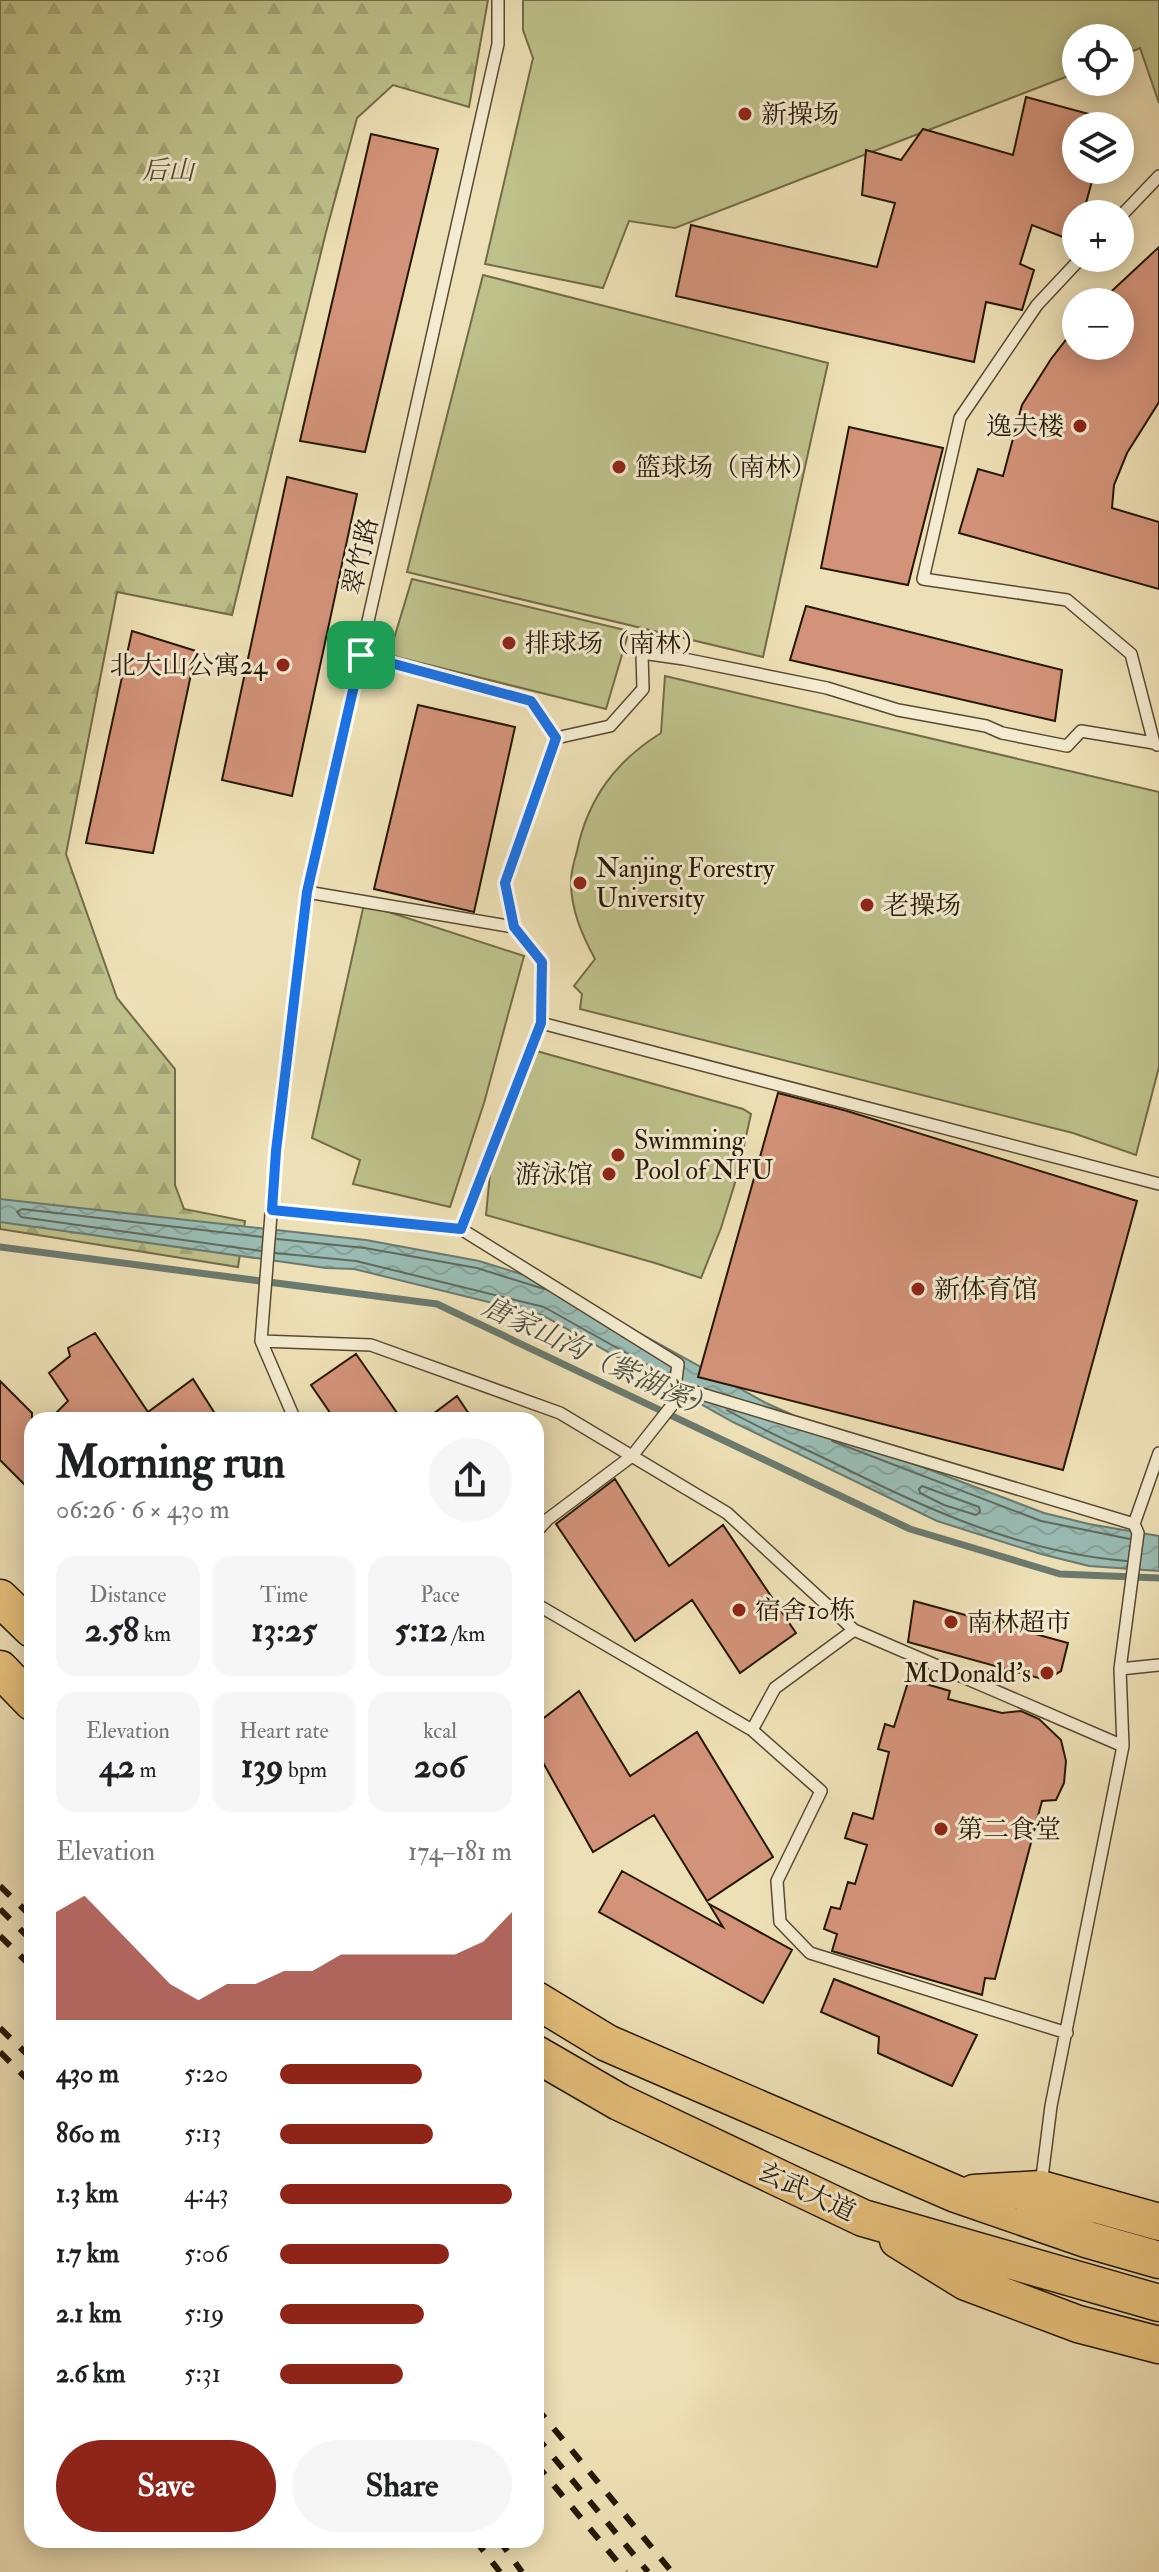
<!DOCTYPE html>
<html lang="en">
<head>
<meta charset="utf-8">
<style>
  :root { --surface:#fff; --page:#f6f6f6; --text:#202124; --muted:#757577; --accent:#8f2418 }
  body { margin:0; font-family:"IM FELL Double Pica","Noto Serif SC",serif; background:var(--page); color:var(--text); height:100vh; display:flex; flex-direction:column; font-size:30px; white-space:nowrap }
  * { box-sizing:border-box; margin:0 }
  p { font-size:26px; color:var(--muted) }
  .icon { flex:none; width:44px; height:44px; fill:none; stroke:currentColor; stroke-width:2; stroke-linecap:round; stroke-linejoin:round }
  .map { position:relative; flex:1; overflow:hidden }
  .details { position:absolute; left:24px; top:1412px; width:520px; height:1136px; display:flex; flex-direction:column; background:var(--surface); border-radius:24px; box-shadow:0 4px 20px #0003 }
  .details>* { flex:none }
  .controls { position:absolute; left:1062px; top:24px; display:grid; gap:16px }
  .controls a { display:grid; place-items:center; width:72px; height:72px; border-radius:50%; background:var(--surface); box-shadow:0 4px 20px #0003; font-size:40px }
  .pin { position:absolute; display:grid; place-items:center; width:68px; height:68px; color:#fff; margin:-34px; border-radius:16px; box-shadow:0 4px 12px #0006 }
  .round { display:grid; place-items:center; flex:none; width:84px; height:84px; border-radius:42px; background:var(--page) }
  .summary { display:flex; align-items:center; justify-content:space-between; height:136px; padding:0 32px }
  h1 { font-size:44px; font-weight:700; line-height:60px }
  .stats { display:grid; grid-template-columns:repeat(3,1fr); gap:12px; height:136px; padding:8px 32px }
  .stats div { display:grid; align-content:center; border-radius:20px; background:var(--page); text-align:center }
  .stats b { font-size:34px; font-weight:700 }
  .stats small { font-size:22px; font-weight:400 }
  .stats p { font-size:22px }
  .chart { height:224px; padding:16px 32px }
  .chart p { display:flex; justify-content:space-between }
  .chart svg { width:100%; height:144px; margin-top:8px; fill:var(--accent); opacity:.7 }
  .primary-button { display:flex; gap:16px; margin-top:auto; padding:16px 32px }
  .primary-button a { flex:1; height:92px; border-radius:48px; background:var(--accent); color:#fff; font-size:32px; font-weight:700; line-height:92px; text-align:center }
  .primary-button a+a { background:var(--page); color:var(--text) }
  ul { padding:0 32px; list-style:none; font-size:26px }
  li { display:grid; grid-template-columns:128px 96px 1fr; align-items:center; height:60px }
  li i { height:20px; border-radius:10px; background:var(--accent) }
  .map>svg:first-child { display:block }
  .forest { fill:url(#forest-firs); stroke:#726c48; stroke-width:2 }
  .green { fill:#bec18a; stroke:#726c48; stroke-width:2 }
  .water { fill:url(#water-waves); stroke:#6b7a6e; stroke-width:2 }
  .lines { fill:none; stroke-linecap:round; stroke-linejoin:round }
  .shore { stroke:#606a5d; stroke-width:2 }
  .stream { stroke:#6b7a6e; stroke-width:7 }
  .building { fill:#d3937a; stroke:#251806; stroke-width:2 }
  .service-casing { stroke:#574a32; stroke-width:14 }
  .trunk-casing { stroke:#251806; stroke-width:39 }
  .service { stroke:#f4ebd0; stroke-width:11 }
  .trunk { stroke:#e7c07b; stroke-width:36 }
  .rail { stroke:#251806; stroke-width:6; stroke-dasharray:14 14; stroke-linecap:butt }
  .route-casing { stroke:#fff; stroke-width:16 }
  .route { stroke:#1a73e8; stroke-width:10 }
  .poi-dot { fill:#8f2418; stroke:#f4ebd0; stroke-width:3 }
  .labels { text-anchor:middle; stroke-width:6; stroke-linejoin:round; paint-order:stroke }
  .poi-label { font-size:26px; fill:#251806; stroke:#f4ebd0; text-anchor:start }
  .park-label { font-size:26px; font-style:italic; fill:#534b2e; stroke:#f4ebd0 }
  .street-label { font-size:26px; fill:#251806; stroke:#f4ebd0 }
  .water-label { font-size:28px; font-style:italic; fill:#4e5143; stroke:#f4ebd0 }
</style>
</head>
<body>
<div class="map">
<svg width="1159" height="2572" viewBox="0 0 1159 2572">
  <defs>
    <pattern id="forest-firs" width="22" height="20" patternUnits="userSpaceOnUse" patternTransform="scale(2)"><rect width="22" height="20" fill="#bec18a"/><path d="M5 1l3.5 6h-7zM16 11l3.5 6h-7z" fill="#a3a576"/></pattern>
    <pattern id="water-waves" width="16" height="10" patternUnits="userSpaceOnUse" patternTransform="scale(2)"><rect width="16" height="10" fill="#9abcb4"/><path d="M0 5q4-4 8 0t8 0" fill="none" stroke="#85a199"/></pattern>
  </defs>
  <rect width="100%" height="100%" fill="#eee0b6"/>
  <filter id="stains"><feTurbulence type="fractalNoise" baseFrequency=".0025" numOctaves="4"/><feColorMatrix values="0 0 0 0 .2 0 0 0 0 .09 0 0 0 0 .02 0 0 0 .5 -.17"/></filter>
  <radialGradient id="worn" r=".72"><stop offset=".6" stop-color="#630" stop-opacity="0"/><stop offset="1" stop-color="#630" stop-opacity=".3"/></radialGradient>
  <path class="forest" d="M0 0H488L469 107 393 85 357 118 326 232 232 615 117 592 66 854 117 998 175 1069V1185L184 1209 245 1221 238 1267 0 1229Z"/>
  <path class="green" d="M523 0H1159V103L1140 48 1120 56V38H1076V73L675 228 629 221 603 288 485 264 533 58 523 30Z
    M483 275 828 363 763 657 407 572Z
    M412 579 629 631 606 709 389 655Z
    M665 676 1159 792V1067L1136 1155 1073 1133 580 1009 582 994 574 986 595 959C582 935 571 910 571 882 571 872 574 861 577 851 588 798 616 761 661 733Z
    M364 904 524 956 484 1103 450 1207 353 1184 360 1160 312 1138Z
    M533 1050 743 1109 751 1114 738 1173 721 1228 701 1278 655 1263 486 1215 490 1174 502 1127Z"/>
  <path class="water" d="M0 1199 366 1240 479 1261 560 1286 630 1328 766 1403 835 1434 1044 1513 1089 1524 1159 1536V1571L1089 1566 1041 1554 937 1521 733 1422 542 1315 354 1269 326 1268 0 1222Z"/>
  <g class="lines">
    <path class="shore" d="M277 1239 365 1248 477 1268 544 1289
      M261 1251 21 1217 17 1212 22 1209 262 1237
      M275 1253 356 1261 544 1307 669 1377
      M727 1410C761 1429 797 1445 832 1462 924 1508 1022 1553 1127 1561
      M832 1441 1041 1521 1130 1539
      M922 1486 979 1507 980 1512 976 1515 944 1505 920 1493 919 1489Z"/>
    <path class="stream" d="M0 1247 437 1304 910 1529 1060 1574 1159 1578"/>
  </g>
  <path class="building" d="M1026 97 1111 120V126H1076V170H1095L1083 214H1076V242L1032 225 1020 264 1034 270 1022 310 986 302 974 362 676 296 691 225 877 267 895 203 862 195 866 150 901 160 923 129 1013 155Z
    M371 134 438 149 365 452 300 441Z
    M1159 247V402L1127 453 1114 485 1112 508 1159 522V589L959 533 978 469 1003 476 1022 405 1051 359 1076 327V346H1120V302H1100Z
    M849 427 943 448 908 585 821 568Z
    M287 477 357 494 292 796 222 780Z
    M806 606 1062 670 1055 721 790 660Z
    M132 631 196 651 153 853 86 843Z
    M418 705 515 727 474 912 374 889Z
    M778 1093 847 1111 1137 1201 1063 1470 698 1377Z
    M95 1333 148 1412 193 1379 219 1420H49L68 1401 49 1373 70 1356 68 1348Z
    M356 1354 402 1420H335L311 1385Z
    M0 1381 32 1413V1492L0 1460Z
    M457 1396 473 1420H425Z
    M615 1479 669 1566 723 1525 796 1633 740 1673 692 1600 635 1641 556 1524Z
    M914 1601 1068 1643 1061 1671 1046 1680 908 1642Z
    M909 1679 950 1691 948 1699 1002 1713 1021 1711 1039 1719 1061 1740 1066 1761 1064 1783 1056 1800 1042 1801 995 1979 985 1978 982 1995 832 1951 837 1934 824 1929 831 1907 840 1909 848 1882 855 1884 867 1845 845 1838 853 1813 873 1819 889 1752 878 1749 885 1724 894 1727Z
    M579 1691 630 1776 697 1732 773 1857 707 1901 654 1815 593 1852 536 1750V1724Z
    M622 1871 723 1927 709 1904 792 1950 763 2003 599 1912Z
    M834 1979 977 2035 952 2086 878 2053 879 2037 821 2012Z"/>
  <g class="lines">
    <defs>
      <path id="service" d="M498 0V44L307 892 276 1151 261 1341 371 1345 560 1413 727 1513 854 1630 1123 1746
        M1120 217 1159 176
        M1081 258 1037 305 960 418 923 579 1067 600 1131 654 1154 743 1157 745
        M361 655 531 701 556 738
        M307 892 514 927
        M541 1023 542 962 514 927 505 883 556 738 610 726 643 689 642 653 684 659 827 688 898 710 986 726 1002 733 1067 746 1081 731 1154 743
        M272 1210 461 1229
        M261 1341 295 1420
        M675 1386 1134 1524
        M536 1532 548 1519 632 1456 673 1404 678 1364 461 1229 541 1023 1159 1184
        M536 1604 752 1730
        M854 1630 775 1688 752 1730 821 1791 777 1881 780 1922 810 1953 1067 2033
        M1120 1669 1159 1665
        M1041 2185 1051 2106 1123 1746 1120 1669 1138 1533 1134 1524 1159 1453"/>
      <path id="trunk" d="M0 1598 32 1629
        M0 1669 32 1702
        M536 2000 607 2043 956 2194 1089 2240 1159 2260
        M536 2054 619 2102 863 2218 1159 2303
        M974 2193 1041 2189 1159 2222
        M898 2240 966 2282 1078 2324 1159 2345"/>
    </defs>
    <use href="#service" class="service-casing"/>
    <use href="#trunk" class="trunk-casing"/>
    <use href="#service" class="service"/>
    <use href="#trunk" class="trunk"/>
    <path class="rail" d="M0 1886 32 1917
      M0 1909 32 1941
      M0 1936 32 1967
      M0 2028 32 2059
      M0 2052 32 2084
      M536 2407 672 2572
      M536 2436 648 2572
      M536 2464 626 2572
      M475 2540 500 2572
      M499 2540 522 2572"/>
  </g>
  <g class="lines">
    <defs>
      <path id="route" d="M361 655 531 701 556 738 505 883 514 927 542 962 541 1023 461 1229 272 1210 276 1151 307 892Z"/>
    </defs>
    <use href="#route" class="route-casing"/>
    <use href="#route" class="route"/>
  </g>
  <g class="poi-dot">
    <circle cx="745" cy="114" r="8"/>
    <circle cx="1080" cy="426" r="8"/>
    <circle cx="619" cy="467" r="8"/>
    <circle cx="509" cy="643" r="8"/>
    <circle cx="283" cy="665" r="8"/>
    <circle cx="580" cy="883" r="8"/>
    <circle cx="867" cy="905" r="8"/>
    <circle cx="618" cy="1155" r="8"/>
    <circle cx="609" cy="1174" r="8"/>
    <circle cx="918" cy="1289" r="8"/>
    <circle cx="739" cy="1610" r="8"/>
    <circle cx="951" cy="1622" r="8"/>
    <circle cx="1047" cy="1673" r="8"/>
    <circle cx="941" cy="1829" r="8"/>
  </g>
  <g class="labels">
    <g class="poi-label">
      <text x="761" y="123">新操场</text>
      <text x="1064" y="435" text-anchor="end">逸夫楼</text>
      <text x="635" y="476">篮球场（南林）</text>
      <text x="525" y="652">排球场（南林）</text>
      <text x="267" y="674" text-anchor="end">北大山公寓24</text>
      <text x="596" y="877">Nanjing Forestry<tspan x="596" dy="30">University</tspan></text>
      <text x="883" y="914">老操场</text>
      <text x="634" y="1149">Swimming<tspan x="634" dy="30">Pool of NFU</tspan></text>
      <text x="593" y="1183" text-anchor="end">游泳馆</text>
      <text x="934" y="1298">新体育馆</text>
      <text x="755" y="1619">宿舍10栋</text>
      <text x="967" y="1631">南林超市</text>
      <text x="1031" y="1682" text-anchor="end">McDonald's</text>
      <text x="957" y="1838">第二食堂</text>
    </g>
    <g class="park-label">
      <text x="168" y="179">后山</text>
    </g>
    <g class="street-label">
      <text transform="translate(360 556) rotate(-77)" y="9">翠竹路</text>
      <text transform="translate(807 2191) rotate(25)" y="9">玄武大道</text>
    </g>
    <g class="water-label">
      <text transform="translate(599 1357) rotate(25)" y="10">唐家山沟（紫湖溪）</text>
    </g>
  </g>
  <rect width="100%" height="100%" filter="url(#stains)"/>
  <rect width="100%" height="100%" fill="url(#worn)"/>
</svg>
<div class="controls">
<a><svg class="icon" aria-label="locate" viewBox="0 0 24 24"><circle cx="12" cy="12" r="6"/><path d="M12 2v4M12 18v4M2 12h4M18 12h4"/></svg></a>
<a><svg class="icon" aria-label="layers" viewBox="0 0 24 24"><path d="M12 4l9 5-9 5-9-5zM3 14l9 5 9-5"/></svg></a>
<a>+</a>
<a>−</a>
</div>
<div class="pin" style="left:361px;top:655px;background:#1e9e55"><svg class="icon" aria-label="arrive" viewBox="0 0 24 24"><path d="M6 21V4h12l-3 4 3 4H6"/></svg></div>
<section class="details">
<div class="summary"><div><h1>Morning run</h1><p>06:26 · 6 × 430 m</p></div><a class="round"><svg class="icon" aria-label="share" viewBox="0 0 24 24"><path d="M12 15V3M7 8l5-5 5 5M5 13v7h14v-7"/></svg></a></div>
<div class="stats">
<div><p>Distance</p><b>2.58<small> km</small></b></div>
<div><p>Time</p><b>13:25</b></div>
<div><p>Pace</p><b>5:12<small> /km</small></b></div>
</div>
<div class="stats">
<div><p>Elevation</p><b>42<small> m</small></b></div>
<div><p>Heart rate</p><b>139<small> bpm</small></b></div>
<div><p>kcal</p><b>206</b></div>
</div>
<div class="chart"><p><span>Elevation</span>174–181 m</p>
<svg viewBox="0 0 160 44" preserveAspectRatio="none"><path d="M0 44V11L10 6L20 15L30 24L40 33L50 38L60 33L70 33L80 29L90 29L100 24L110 24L120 24L130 24L140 24L150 20L160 11V44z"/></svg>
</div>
<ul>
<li><b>430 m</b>5:20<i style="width:61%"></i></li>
<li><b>860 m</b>5:13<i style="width:66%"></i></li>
<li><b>1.3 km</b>4:43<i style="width:100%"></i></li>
<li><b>1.7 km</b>5:06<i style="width:73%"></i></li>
<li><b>2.1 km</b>5:19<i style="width:62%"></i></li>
<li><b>2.6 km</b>5:31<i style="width:53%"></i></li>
</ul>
<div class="primary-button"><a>Save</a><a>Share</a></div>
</section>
</div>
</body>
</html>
